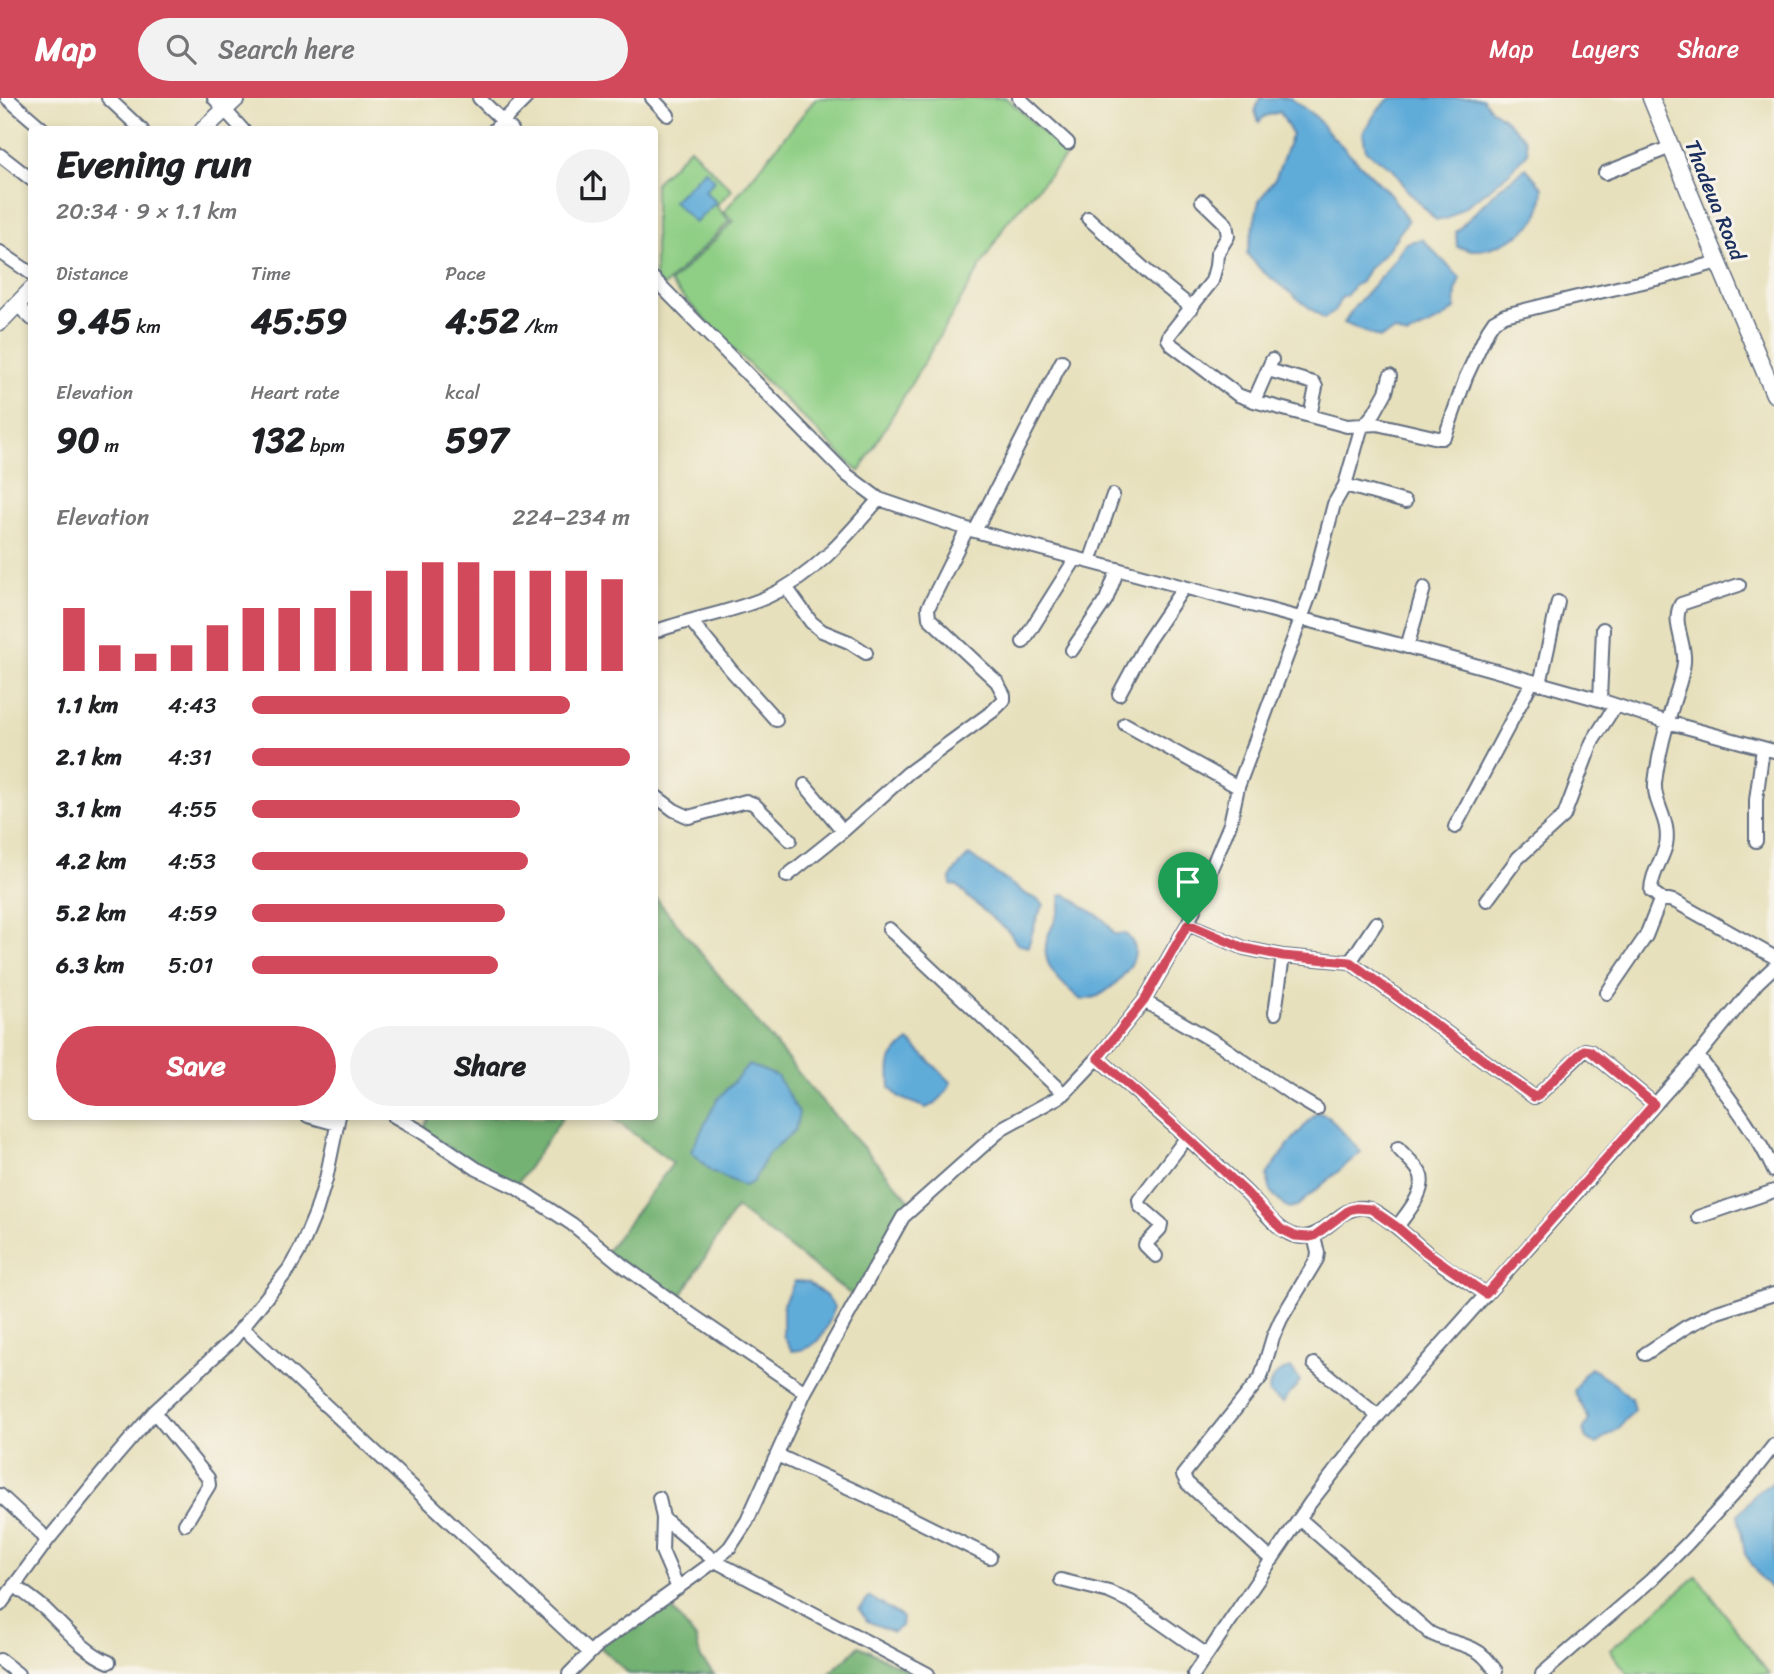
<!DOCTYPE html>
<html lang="en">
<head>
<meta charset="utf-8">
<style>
  :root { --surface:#fff; --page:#f2f2f2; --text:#202124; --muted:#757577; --accent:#d1495b }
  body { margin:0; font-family:Sriracha,sans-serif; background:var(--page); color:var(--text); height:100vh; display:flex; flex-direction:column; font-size:26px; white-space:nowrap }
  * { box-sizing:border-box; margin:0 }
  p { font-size:23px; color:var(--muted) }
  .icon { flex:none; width:38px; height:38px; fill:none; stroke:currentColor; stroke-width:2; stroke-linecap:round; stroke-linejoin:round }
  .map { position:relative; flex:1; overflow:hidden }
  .details { position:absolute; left:28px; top:28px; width:630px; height:994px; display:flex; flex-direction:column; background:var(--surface); border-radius:7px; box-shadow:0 4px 10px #0003 }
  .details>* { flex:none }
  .pin { position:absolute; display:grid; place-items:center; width:60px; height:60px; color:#fff; margin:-72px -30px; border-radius:50% 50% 50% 0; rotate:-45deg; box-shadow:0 0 7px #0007 }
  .pin .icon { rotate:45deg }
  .round { display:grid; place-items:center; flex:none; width:74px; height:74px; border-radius:37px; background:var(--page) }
  .headline { display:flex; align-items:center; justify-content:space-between; height:119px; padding:0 28px }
  h1 { font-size:38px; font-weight:700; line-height:52px }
  .stats { display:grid; grid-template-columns:repeat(3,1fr); gap:10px; height:119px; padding:7px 28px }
  .stats div { display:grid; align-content:center }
  .stats b { font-size:35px; font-weight:700 }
  .stats small { font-size:19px; font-weight:400 }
  .stats p { font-size:19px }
  .chart { height:196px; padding:14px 28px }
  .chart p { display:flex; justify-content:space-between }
  .chart svg { width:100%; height:126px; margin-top:7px; stroke:var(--accent); stroke-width:6 }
  .cta { display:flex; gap:14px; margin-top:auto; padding:14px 28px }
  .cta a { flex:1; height:80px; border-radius:42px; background:var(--accent); color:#fff; font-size:28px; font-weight:700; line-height:80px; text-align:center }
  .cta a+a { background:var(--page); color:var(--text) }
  ul { padding:0 28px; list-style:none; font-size:23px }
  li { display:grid; grid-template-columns:112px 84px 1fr; align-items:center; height:52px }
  li i { height:18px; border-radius:9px; background:var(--accent) }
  header { display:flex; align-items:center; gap:42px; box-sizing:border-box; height:98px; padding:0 35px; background:var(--accent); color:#fff }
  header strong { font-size:33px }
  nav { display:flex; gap:38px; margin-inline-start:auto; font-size:24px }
  .search { width:490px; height:63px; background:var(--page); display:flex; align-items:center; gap:18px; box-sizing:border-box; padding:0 24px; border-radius:38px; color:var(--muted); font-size:26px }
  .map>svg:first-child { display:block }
  .green { fill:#8fcf85; stroke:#557f72; stroke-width:2 }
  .forest { fill:#73b272; stroke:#477068; stroke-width:2 }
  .water { fill:#60acd9; stroke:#3e6e9c; stroke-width:2 }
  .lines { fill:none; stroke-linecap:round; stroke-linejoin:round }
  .minor-casing { stroke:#626d7f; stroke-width:16 }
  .major-casing { stroke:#626d7f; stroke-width:19 }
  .minor { stroke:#fff; stroke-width:12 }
  .major { stroke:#fff; stroke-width:16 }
  .route-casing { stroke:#fff; stroke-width:14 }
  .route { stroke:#d1495b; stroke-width:9 }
  .labels { text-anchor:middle; stroke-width:6; stroke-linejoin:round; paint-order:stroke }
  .street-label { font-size:21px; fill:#1b2f5e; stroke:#f7f3e8 }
</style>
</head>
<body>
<header>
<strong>Map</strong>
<div class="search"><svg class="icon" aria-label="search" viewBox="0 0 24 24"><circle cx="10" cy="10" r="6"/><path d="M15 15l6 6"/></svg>Search here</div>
<nav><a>Map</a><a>Layers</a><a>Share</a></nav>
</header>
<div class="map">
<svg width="1774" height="1576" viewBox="0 0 1774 1576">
  <rect width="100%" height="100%" fill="#f7f3e8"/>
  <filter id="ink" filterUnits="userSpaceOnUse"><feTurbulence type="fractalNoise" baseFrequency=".0143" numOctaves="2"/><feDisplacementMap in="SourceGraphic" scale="14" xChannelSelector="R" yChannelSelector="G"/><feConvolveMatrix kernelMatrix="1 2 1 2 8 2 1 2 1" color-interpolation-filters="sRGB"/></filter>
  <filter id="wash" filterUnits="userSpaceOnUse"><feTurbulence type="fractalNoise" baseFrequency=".00686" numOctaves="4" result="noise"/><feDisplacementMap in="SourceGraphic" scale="28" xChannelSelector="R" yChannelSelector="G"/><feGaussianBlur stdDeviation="1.57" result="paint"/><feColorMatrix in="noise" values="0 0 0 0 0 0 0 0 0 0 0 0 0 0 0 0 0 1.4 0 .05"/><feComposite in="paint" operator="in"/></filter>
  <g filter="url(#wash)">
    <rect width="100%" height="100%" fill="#e7e0bc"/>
    <path class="green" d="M816 0H1007L1067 57 1007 124 859 374 732 250 670 185 734 123 724 114Z
      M690 50 732 92 716 108 730 123 663 189 655 180V85Z
      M1697 1478 1769 1576H1628L1610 1552Z"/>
    <path class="forest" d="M655 799 814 994 915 1108 857 1201 736 1110 676 1206 606 1154 673 1065 611 1019 654 1018Z
      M430 1019H563L515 1089 422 1034Z
      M663 1500 696 1541 701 1561 714 1576H629L598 1547Z
      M859 1548 915 1576H829Z"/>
    <path class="water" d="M1260 0H1290L1316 19 1326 32 1391 97 1408 123 1385 155 1368 171 1361 184 1354 188 1346 198 1341 200 1335 212 1324 221 1262 173 1247 156 1259 103 1276 79 1292 36 1280 14 1265 18 1259 24 1255 14Z
      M1390 0H1482L1491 11 1505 21 1525 41 1528 54 1509 75 1480 98 1447 121 1436 122 1408 93 1393 71 1366 53 1363 35 1377 13Z
      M1526 70 1543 90C1542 100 1542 112 1536 121 1525 137 1492 153 1473 152 1468 152 1462 150 1457 149L1456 134 1498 91Z
      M705 72 715 82 705 93 716 104 695 125 673 103Z
      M1422 141 1460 180 1456 191 1455 211 1442 221 1407 238 1394 233 1379 240 1344 225 1355 208 1386 173 1406 145Z
      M969 757 1029 798 1039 802 1044 807 1037 819 1028 849 1017 846 1010 835 969 800 958 788 951 787 950 781 956 771Z
      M1065 796C1072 800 1078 805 1084 809 1099 819 1105 819 1114 836H1126C1128 839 1131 841 1133 845 1143 863 1113 890 1098 898 1093 900 1086 901 1081 902 1057 881 1034 863 1052 829 1057 819 1062 810 1060 798Z
      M909 943 951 984C946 997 938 1005 926 1010L900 1000 890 990C889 963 887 960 909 943Z
      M749 967 777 978 799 1015 795 1032 768 1056 753 1084 744 1088 711 1073 691 1053 717 1002Z
      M1317 1014 1328 1018 1361 1054 1297 1108 1289 1110C1275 1102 1269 1093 1267 1077L1288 1047Z
      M795 1183 808 1184 826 1198 835 1209C826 1232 820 1252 792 1253L783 1237V1206Z
      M1291 1270 1300 1283 1283 1305 1269 1296C1268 1282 1277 1272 1291 1270Z
      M1591 1270 1610 1282 1631 1300 1634 1312 1619 1330 1596 1346 1587 1340 1583 1332 1589 1322C1585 1311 1578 1303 1574 1293L1584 1276Z
      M1774 1384V1494L1762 1481 1745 1456 1738 1417 1758 1393Z
      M870 1499 902 1519 901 1528 893 1534 867 1523 859 1511Z"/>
  </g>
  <g filter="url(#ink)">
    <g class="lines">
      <defs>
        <path id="minor" d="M7 0 44 32
          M108 0 142 32
          M214 0 243 32
          M479 0 512 32
          M652 0 668 17
          M1019 0 1068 45
          M494 32 526 0
          M0 57 32 82
          M1605 75 1671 49
          M1202 103 1226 126 1228 138 1217 156 1216 168 1212 183 1170 236 1168 241 1172 247 1238 297 1254 303 1347 328 1377 326 1438 340H1442L1446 336 1466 279 1488 232 1494 223 1505 217 1573 200 1665 179 1718 164
          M1088 120 1150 176 1192 210
          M0 154 32 176
          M654 181 847 377 879 401 967 431 1457 562 1600 602 1667 624 1774 653
          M16 206 32 221
          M1268 272 1314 285 1316 289 1310 318
          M1254 303 1272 262
          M1345 387 1405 404
          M975 433 1062 263
          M1090 464 1113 397
          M1739 487 1681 506C1671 524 1686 545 1684 564 1683 578 1677 592 1673 606 1665 632 1658 658 1655 685 1653 706 1671 722 1666 747 1662 763 1651 776 1651 793L1663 802H1669L1676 804 1774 859
          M786 489 811 524 822 533 849 544 866 555
          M691 523 731 572 776 622
          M654 534C691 520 731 515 767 499 813 479 847 438 879 401
          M1023 544 1076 460
          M1407 549 1424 490
          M1072 552 1106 502 1118 471
          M1540 586 1558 504
          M1119 596 1147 544 1184 489
          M1600 602 1603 531
          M1125 626 1238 689
          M805 687 843 733
          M654 697 674 712 689 719 746 703 754 706 790 742
          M1455 729 1532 584
          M1756 743V702L1763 650
          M787 778 843 733 908 675 993 613 1004 602V597L997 584 929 520 928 510 967 431
          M1487 802 1518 760 1564 718 1592 644 1615 608
          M1188 826 1244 850 1283 858 1350 864 1534 999 1538 997 1585 952 1590 953 1654 1006
          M889 831 1064 996
          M1350 864 1376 825
          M1607 895 1646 838 1659 805 1663 802
          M1144 903 1222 948 1290 995 1317 1011
          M1275 915 1283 858
          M1698 958C1725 995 1755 1031 1774 1073
          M1098 960C1147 1004 1196 1047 1244 1092 1258 1105 1273 1128 1290 1136 1322 1151 1336 1106 1365 1110 1381 1112 1412 1143 1425 1153 1444 1169 1466 1182 1486 1196
          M308 1018 337 1026
          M394 1018 422 1034 477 1071 515 1089 572 1126 621 1166 676 1206 805 1294
          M1698 1119 1774 1093
          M1397 1129C1406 1116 1428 1092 1420 1075 1415 1066 1405 1058 1398 1050
          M1156 1158 1145 1147 1160 1131 1161 1126 1140 1108 1139 1102 1187 1039
          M242 1229 589 1554
          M1645 1256 1686 1229 1714 1215 1774 1196
          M1314 1266 1378 1318
          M154 1314 208 1380 209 1387 185 1426
          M777 1357 869 1399 990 1459
          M0 1397 40 1434 47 1443
          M659 1400 663 1420 715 1463 928 1576
          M663 1420 662 1453 678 1490
          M1300 1421 1430 1535C1444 1543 1461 1544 1475 1552 1484 1556 1490 1565 1496 1573
          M1272 1462 1187 1385 1183 1377 1261 1279 1273 1239 1281 1221 1317 1161 1318 1155 1314 1138
          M1061 1482 1109 1494 1131 1504 1207 1557
          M14 1487C24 1495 35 1502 45 1511 64 1529 84 1554 109 1564
          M0 1507 47 1443 117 1357 154 1314 233 1241 289 1171 301 1150 316 1114 326 1081 339 1018
          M0 1562 18 1576
          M569 1576 598 1547 715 1463 730 1449 747 1423 805 1294 903 1119 1004 1029 1064 996 1098 960 1144 903 1188 826 1230 726 1238 689 1311 494 1334 406 1345 387 1361 331 1375 314 1386 294 1390 278
          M1194 1576 1310 1405 1378 1318 1698 958 1757 885 1774 869
          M1542 1576 1651 1482 1687 1446 1749 1379 1774 1347"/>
        <path id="major" d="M1651 0 1699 118 1774 296
          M203 32 237 0
          M0 224 32 191"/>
      </defs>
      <use href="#minor" class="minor-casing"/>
      <use href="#major" class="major-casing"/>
      <use href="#minor" class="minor"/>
      <use href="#major" class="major"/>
    </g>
  </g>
  <g class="lines" filter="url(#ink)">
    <defs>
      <path id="route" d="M1188 826 1244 850 1283 858 1350 864 1534 999 1538 997 1584 952 1590 953 1654 1006 1486 1196 1426 1154 1397 1129 1371 1111 1356 1110 1349 1112 1314 1138 1309 1139 1295 1138 1281 1131 1246 1094 1187 1039 1098 960 1144 903Z"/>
    </defs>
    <use href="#route" class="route-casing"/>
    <use href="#route" class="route"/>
  </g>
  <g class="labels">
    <g class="street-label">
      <text transform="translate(1715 102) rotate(68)" y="7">Thadeua Road</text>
    </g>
  </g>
</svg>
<div class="pin" style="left:1188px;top:826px;background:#1e9e55"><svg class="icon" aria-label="arrive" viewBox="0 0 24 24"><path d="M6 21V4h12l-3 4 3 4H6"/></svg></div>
<section class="details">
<div class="headline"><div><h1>Evening run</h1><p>20:34 · 9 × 1.1 km</p></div><a class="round"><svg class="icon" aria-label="share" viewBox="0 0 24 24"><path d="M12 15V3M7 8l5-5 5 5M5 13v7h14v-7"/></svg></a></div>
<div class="stats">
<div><p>Distance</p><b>9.45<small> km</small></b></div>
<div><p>Time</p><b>45:59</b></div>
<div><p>Pace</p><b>4:52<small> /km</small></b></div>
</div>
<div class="stats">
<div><p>Elevation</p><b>90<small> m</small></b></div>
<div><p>Heart rate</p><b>132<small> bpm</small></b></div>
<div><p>kcal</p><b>597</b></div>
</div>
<div class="chart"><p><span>Elevation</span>224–234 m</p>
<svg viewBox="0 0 160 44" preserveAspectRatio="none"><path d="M5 44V22M15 44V35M25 44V38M35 44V35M45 44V28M55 44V22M65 44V22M75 44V22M85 44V16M95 44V9M105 44V6M115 44V6M125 44V9M135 44V9M145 44V9M155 44V12"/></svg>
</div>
<ul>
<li><b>1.1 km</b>4:43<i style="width:84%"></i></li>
<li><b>2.1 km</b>4:31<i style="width:100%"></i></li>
<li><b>3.1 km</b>4:55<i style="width:71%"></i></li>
<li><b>4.2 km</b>4:53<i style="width:73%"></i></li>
<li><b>5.2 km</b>4:59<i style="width:67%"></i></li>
<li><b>6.3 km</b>5:01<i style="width:65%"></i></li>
</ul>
<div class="cta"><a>Save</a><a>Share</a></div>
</section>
</div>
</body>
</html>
